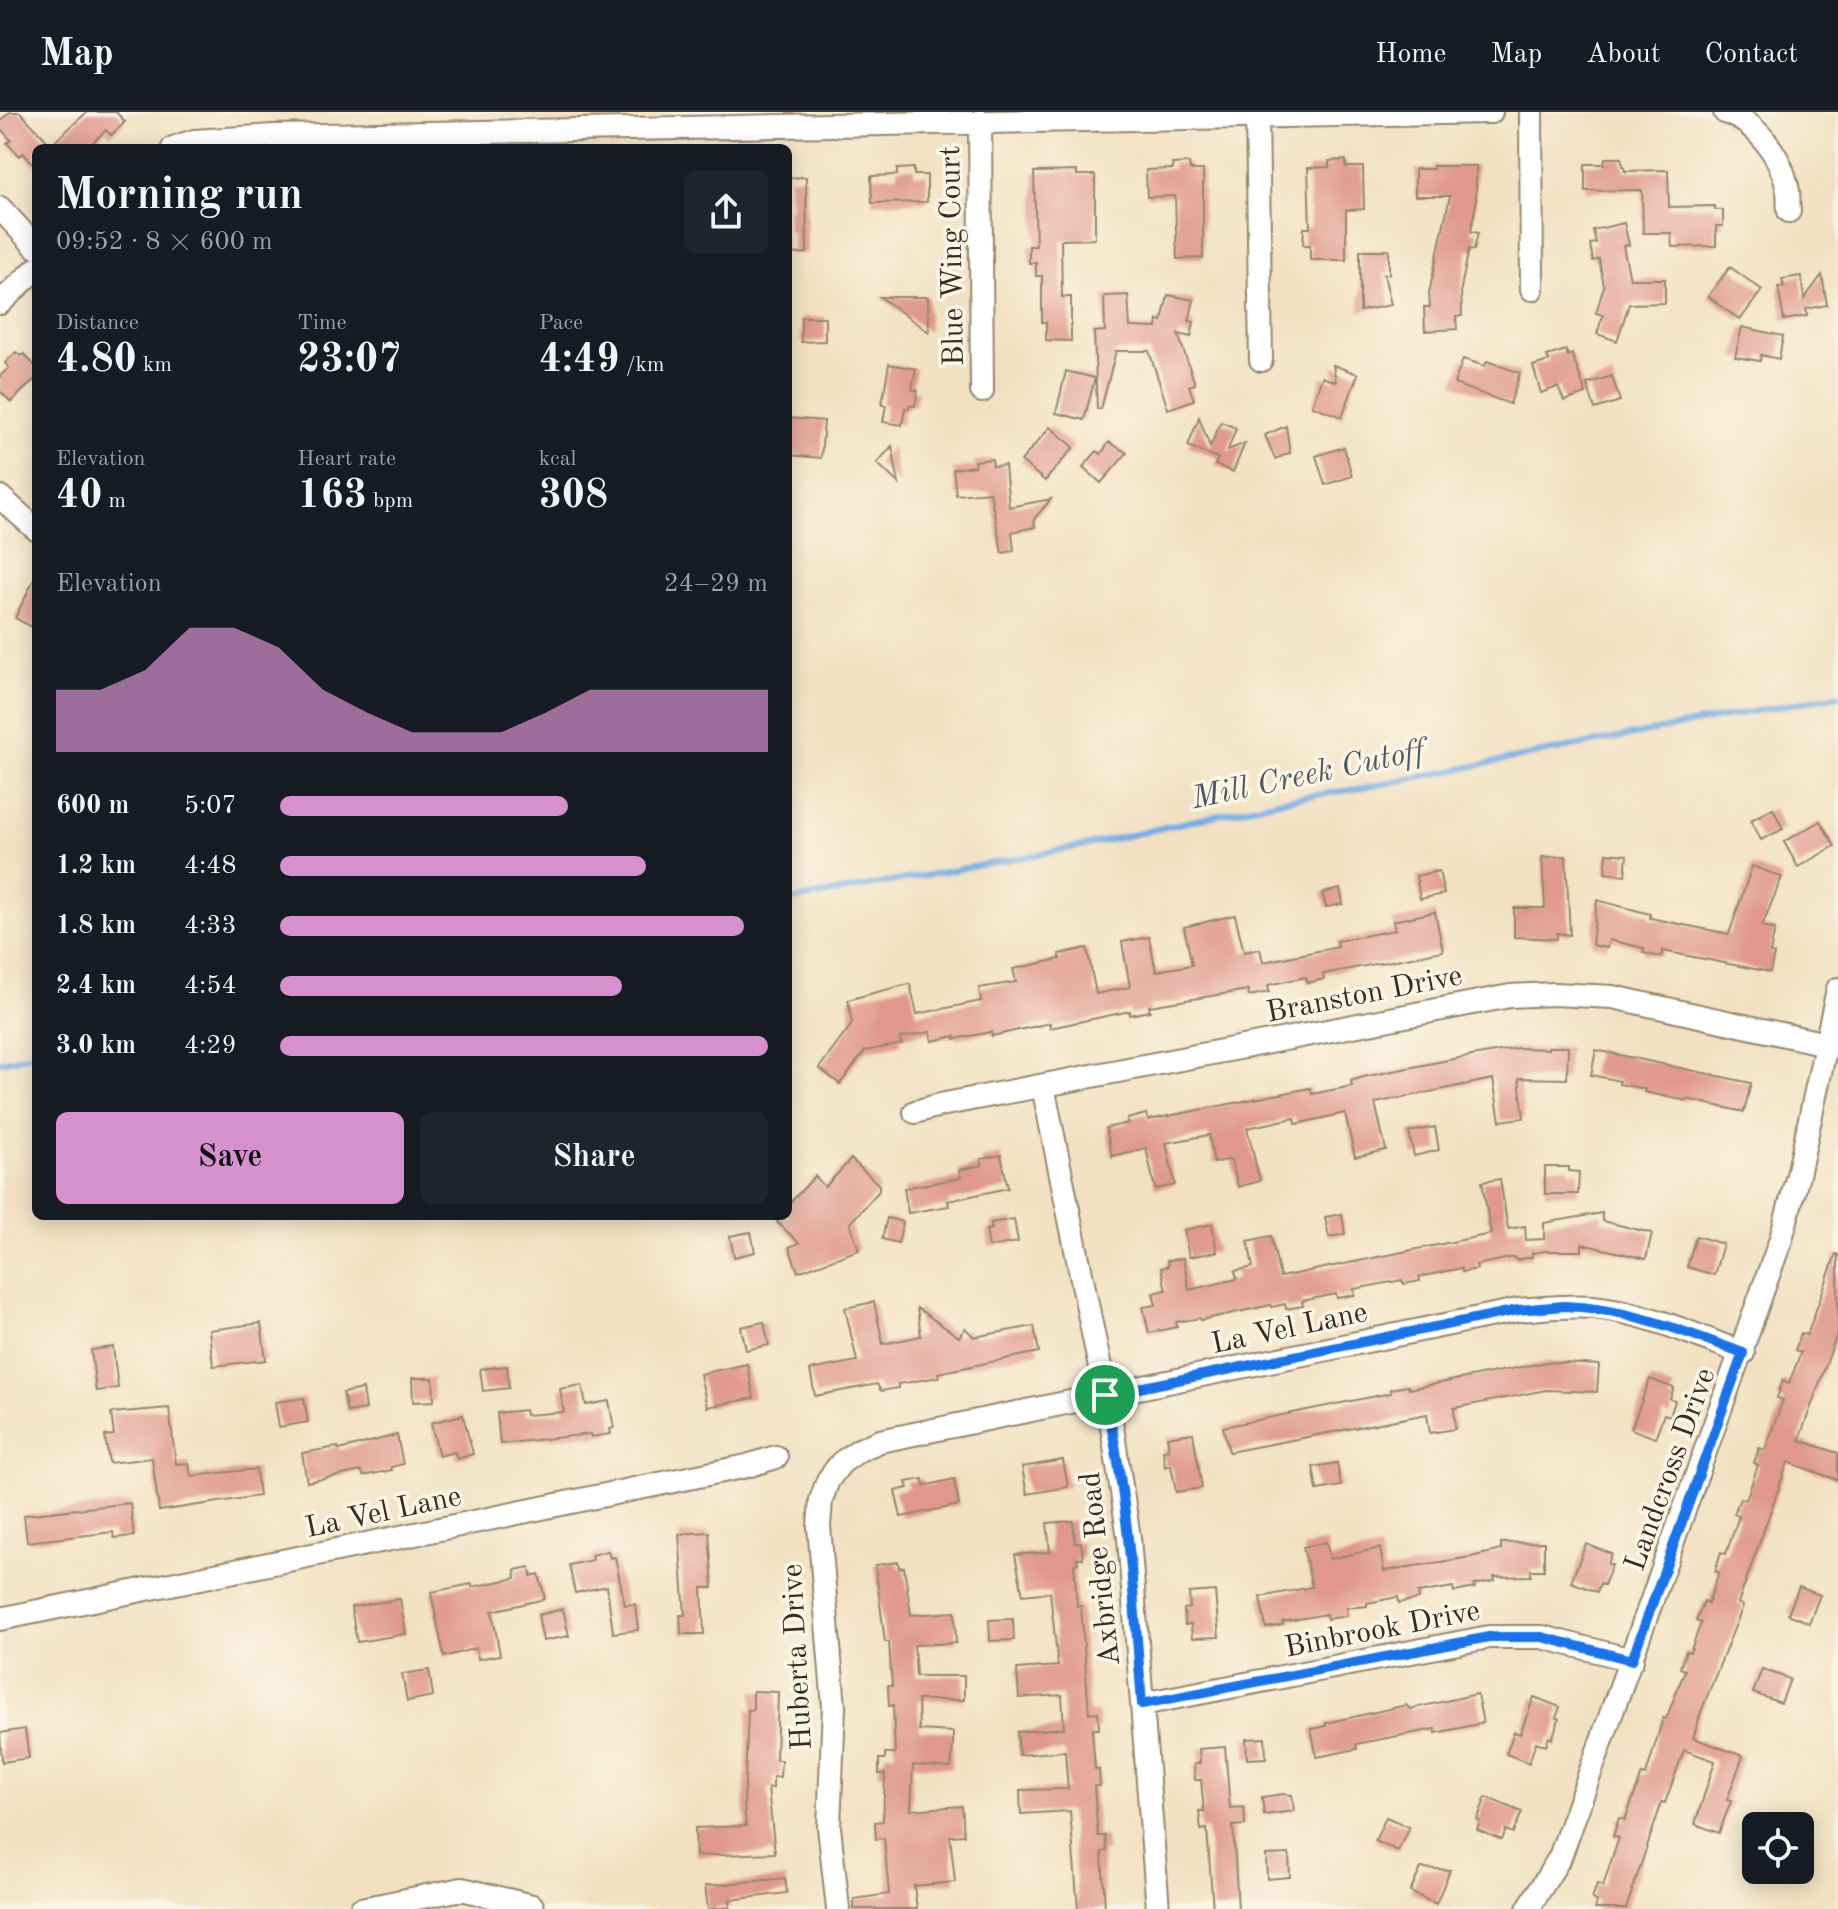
<!DOCTYPE html>
<html lang="en">
<head>
<meta charset="utf-8">
<style>
  :root { --surface:#171b24; --page:#20242c; --text:#f1f3f6; --muted:#9ea1a6; --line:#363941; --accent:#d690ce }
  body { margin:0; font-family:"Old Standard TT",serif; background:var(--page); color:var(--text); height:100vh; display:flex; flex-direction:column; font-size:30px; white-space:nowrap }
  * { box-sizing:border-box; margin:0 }
  p { font-size:26px; color:var(--muted) }
  .icon { flex:none; width:44px; height:44px; fill:none; stroke:currentColor; stroke-width:2; stroke-linecap:round; stroke-linejoin:round }
  .map { position:relative; flex:1; overflow:hidden }
  .side { position:absolute; left:32px; top:32px; width:760px; height:1076px; display:flex; flex-direction:column; background:var(--surface); border-radius:12px; box-shadow:0 4px 20px #0003 }
  .side>* { flex:none }
  .fabs { position:absolute; left:1742px; top:1700px; display:grid; gap:16px }
  .fabs a { display:grid; place-items:center; width:72px; height:72px; border-radius:12px; background:var(--surface); box-shadow:0 4px 20px #0003; font-size:40px }
  .pin { position:absolute; display:grid; place-items:center; width:68px; height:68px; color:#fff; margin:-34px; border:4px solid #fff; border-radius:50%; box-shadow:0 2px 8px #0007 }
  .round { display:grid; place-items:center; flex:none; width:84px; height:84px; border-radius:12px; background:var(--page) }
  .overview { display:flex; align-items:center; justify-content:space-between; height:136px; padding:0 24px }
  h1 { font-size:44px; font-weight:700; line-height:60px }
  .metrics { display:grid; grid-template-columns:repeat(3,1fr); gap:12px; height:136px; padding:8px 24px }
  .metrics div { display:grid; align-content:center }
  .metrics b { font-size:40px; font-weight:700 }
  .metrics small { font-size:22px; font-weight:400 }
  .metrics p { font-size:22px }
  .chart { height:224px; padding:16px 24px }
  .chart p { display:flex; justify-content:space-between }
  .chart svg { width:100%; height:144px; margin-top:8px; fill:var(--accent); opacity:.7 }
  .action { display:flex; gap:16px; margin-top:auto; padding:16px 24px }
  .action a { flex:1; height:92px; border-radius:12px; background:var(--accent); color:#111; font-size:32px; font-weight:700; line-height:92px; text-align:center }
  .action a+a { background:var(--page); color:var(--text) }
  ul { padding:0 24px; list-style:none; font-size:26px }
  li { display:grid; grid-template-columns:128px 96px 1fr; align-items:center; height:60px }
  li i { height:20px; border-radius:10px; background:var(--accent) }
  header { display:flex; align-items:center; gap:48px; box-sizing:border-box; height:112px; padding:0 40px; background:var(--surface); border-bottom:2px solid var(--line) }
  header strong { font-size:38px }
  nav { display:flex; gap:44px; margin-inline-start:auto; font-size:28px }
  .map>svg:first-child { display:block }
  .lines { fill:none; stroke-linecap:round; stroke-linejoin:round }
  .stream { stroke:#73aae2; stroke-width:6 }
  .building { fill:#e0988e }
  .minor-casing { stroke:#968670; stroke-width:26 }
  .minor { stroke:#fff; stroke-width:22 }
  .route-casing { stroke:#fff; stroke-width:16 }
  .route { stroke:#1a73e8; stroke-width:10 }
  .labels { text-anchor:middle; stroke-width:7; stroke-linejoin:round; paint-order:stroke }
  .street-label { font-size:30px; fill:#3b2a1e; stroke:#fcf5e5 }
  .water-label { font-size:32px; font-style:italic; fill:#4f5763; stroke:#fcf5e5 }
</style>
</head>
<body>
<header>
<strong>Map</strong>
<nav><a>Home</a><a>Map</a><a>About</a><a>Contact</a></nav>
</header>
<div class="map">
<svg width="1838" height="1797" viewBox="0 0 1838 1797">
  <rect width="100%" height="100%" fill="#fcf5e5"/>
  <filter id="ink" filterUnits="userSpaceOnUse"><feTurbulence type="fractalNoise" baseFrequency=".0125" numOctaves="2"/><feDisplacementMap in="SourceGraphic" scale="16" xChannelSelector="R" yChannelSelector="G"/><feConvolveMatrix kernelMatrix="1 2 1 2 8 2 1 2 1" color-interpolation-filters="sRGB"/></filter>
  <filter id="wash" filterUnits="userSpaceOnUse"><feTurbulence type="fractalNoise" baseFrequency=".006" numOctaves="4" result="noise"/><feDisplacementMap in="SourceGraphic" scale="32" xChannelSelector="R" yChannelSelector="G"/><feGaussianBlur stdDeviation="1.8" result="paint"/><feColorMatrix in="noise" values="0 0 0 0 0 0 0 0 0 0 0 0 0 0 0 0 0 1.4 0 .05"/><feComposite in="paint" operator="in"/></filter>
  <g filter="url(#wash)">
    <rect width="100%" height="100%" fill="#f1e1c2"/>
    <g class="lines">
      <path class="stream" d="M788 789 1083 734 1283 688 1363 676 1838 583
        M0 950 36 942"/>
    </g>
    <g id="blocks">
      <path class="building" d="M10 0H20L51 33 87 0H116L125 10 111 23 106 18 87 36H36V55L23 41 20 44 7 31 11 28 0 16V9Z
        M1605 46H1621L1625 59 1668 58 1669 95 1715 94V98H1723V114H1716V134L1672 135 1671 121H1643L1642 78 1585 79V52H1604Z
        M1346 48V55H1363L1364 97 1346 98V148H1310V133H1303L1304 116H1310L1308 56 1329 55V49Z
        M1189 51 1190 58H1203V146L1177 147 1175 84 1147 85 1146 58 1173 57 1172 52Z
        M1433 54H1476V92L1471 119 1478 121 1474 138 1469 137 1461 176 1462 204 1456 205 1457 217 1425 219 1424 195H1430L1429 181 1450 84H1415V57H1433Z
        M914 56V63H927V90L872 91 871 64 897 63V57Z
        M1077 59V63H1095V127L1061 128 1062 185H1071V229L1046 228V210H1042V164H1036V150L1029 151V134H1036L1034 60Z
        M806 65 807 141 793 142 792 119H788V97H791L789 66Z
        M1624 111 1629 133 1623 134 1630 167H1665V191L1629 192 1617 229 1597 222 1603 203 1596 201 1604 174 1599 147 1593 149 1590 132 1596 131 1593 118Z
        M1360 138H1389V162H1384L1391 193 1360 199Z
        M1730 155 1762 178 1740 208 1708 184Z
        M1822 163 1827 193 1806 197 1807 204 1784 208 1778 175H1784L1782 167 1801 164 1804 187Z
        M1128 183 1130 215 1157 216 1158 208 1162 209 1168 183 1194 188 1189 209 1194 210 1191 225 1178 222 1195 272 1189 274 1194 288 1168 297 1149 239H1116L1101 297H1097L1094 220 1105 219 1104 184Z
        M880 185H928L929 220Z
        M801 205H825V229L801 230Z
        M1742 215 1783 224 1779 247 1761 243 1760 249 1735 245Z
        M1566 238 1568 244 1572 242 1586 282 1564 289 1558 275 1541 281 1533 254 1549 249 1547 244Z
        M16 240 21 244 24 242 36 255V266L11 290 0 279V264L9 256 5 251Z
        M1463 247 1485 254 1487 249 1520 261 1510 292 1454 272Z
        M889 252 916 257 912 277 918 279 915 294 909 293V297L905 296 902 313 883 310 886 293 882 292Z
        M1333 253 1358 262 1342 305 1312 294 1322 265 1336 270Z
        M1066 259 1095 266 1084 308 1056 301Z
        M1612 264 1620 289 1595 297 1587 272Z
        M1199 305 1210 335 1221 310 1236 316 1228 338 1245 331 1233 360 1215 353 1218 346 1188 334Z
        M788 306 824 309 821 346 788 343Z
        M1286 314 1290 341 1275 347 1265 323Z
        M1050 315 1074 335 1045 369 1021 349Z
        M1109 330 1127 341 1101 371 1083 355 1097 339 1101 342Z
        M892 334 899 372 877 351Z
        M1344 335 1352 364 1325 373 1316 344Z
        M992 347 993 354 1005 353 1009 395 1051 387 1034 407 1035 415 1012 420 1014 439 1002 441 990 380 956 383 953 357 975 354 974 349Z
        M36 463V517L15 506Z
        M1773 696 1783 717 1761 728 1751 708Z
        M1820 709 1835 734 1798 755 1784 730Z
        M1607 741 1627 743 1625 763 1605 761Z
        M1566 744 1570 823 1557 821V827L1514 825V796H1545L1542 745Z
        M1752 754 1782 765 1762 814 1775 817 1770 841 1774 842 1770 860 1663 839 1661 845 1643 841 1644 836 1609 828 1607 836 1592 833 1597 788 1650 802V806L1729 822Z
        M1439 759 1444 782 1420 787 1416 764Z
        M1340 777 1343 792 1326 795 1322 781Z
        M1435 800 1443 839 1323 862 1324 867 1307 871 1306 865 1268 873 1269 880 1249 884 1248 878 1149 894 1150 899 1130 903V899L1050 916V911L992 924 991 920 955 927V924L932 929 930 920 900 926 902 932 865 939 840 972 819 956 852 912 848 888 877 880 910 872 917 902 981 889 979 876 1016 870 1013 857 1060 847 1059 842 1087 836 1096 882 1130 875 1122 830 1149 825 1156 859 1192 853 1184 815 1235 803 1244 840 1260 837 1263 850 1338 835 1337 829 1395 818 1393 809Z
        M1548 935H1568L1567 967 1519 966 1524 1006 1500 1009 1493 967 1375 991 1386 1038 1355 1045 1345 1001 1296 1012 1295 1006 1247 1016 1260 1069 1238 1075 1231 1047 1214 1051 1209 1023 1166 1031 1175 1073 1155 1077 1146 1036 1112 1044 1106 1016 1128 1011 1127 1007 1146 1002 1148 1008 1310 976 1312 982 1352 974 1351 969 1363 965 1448 948 1518 936 1548 937Z
        M1596 938 1751 971 1744 1000 1687 987V989L1644 980 1645 977 1619 972 1620 969 1591 963Z
        M1435 1015 1439 1038 1414 1044 1409 1020Z
        M1001 1043 1008 1076 948 1089 949 1094 908 1101 904 1076 961 1066 959 1058 982 1053 981 1047Z
        M851 1047 879 1073V1079L850 1111 859 1138 798 1160 789 1135 799 1131 777 1110 783 1104H788V1093L815 1064 825 1075Z
        M1545 1055H1569V1059L1579 1060 1578 1082H1545Z
        M1500 1067 1508 1117 1525 1114 1526 1128 1544 1127V1111L1602 1101V1109L1652 1121 1646 1147 1582 1132V1139H1545L1532 1141V1145L1516 1148 1515 1145 1476 1153 1477 1157 1462 1160 1461 1156 1419 1165 1420 1169 1404 1172 1402 1168 1354 1177 1355 1183 1337 1186 1336 1182 1302 1189 1303 1194 1286 1197 1285 1192 1272 1195 1271 1193 1201 1208 1200 1206 1176 1210 1177 1215 1149 1221 1143 1195 1156 1193 1153 1181 1166 1178 1161 1156 1168 1154 1167 1149 1183 1146 1189 1178 1237 1167 1235 1159 1253 1155 1248 1129 1271 1124 1280 1165 1491 1122 1482 1070Z
        M1342 1102 1345 1122 1329 1125 1325 1105Z
        M887 1106 903 1110 898 1131 882 1127Z
        M1014 1107 1018 1130 989 1135 986 1118 992 1117 991 1111Z
        M1212 1112 1217 1140 1189 1145 1184 1118Z
        M751 1120 755 1140 734 1145 730 1124Z
        M1696 1124 1723 1132 1714 1163 1687 1155Z
        M1836 1142 1838 1143V1219L1799 1328 1838 1341V1368L1788 1350 1738 1491 1743 1494 1701 1600 1693 1626 1743 1644 1727 1688 1731 1689 1719 1721 1695 1712 1715 1649 1684 1638 1665 1691 1662 1690 1626 1797H1595L1597 1789 1592 1787 1597 1772 1603 1774 1614 1740 1619 1726 1613 1724 1619 1706 1625 1708 1642 1662 1646 1663 1663 1606 1666 1607 1685 1558 1680 1556 1686 1539 1690 1540 1701 1511 1696 1509 1704 1489 1708 1491 1719 1460 1715 1459 1721 1440 1726 1442 1739 1404 1734 1402 1740 1386 1746 1388 1758 1353 1754 1351 1759 1336 1765 1338 1783 1288 1777 1286 1783 1268 1789 1271 1801 1240 1795 1238 1801 1221 1807 1223Z
        M874 1190 883 1232 921 1224 917 1196 959 1225 965 1216 974 1225 1034 1214 1039 1240 938 1261 939 1265 898 1272V1276L881 1279 877 1272 815 1284 810 1258 857 1249 845 1196Z
        M764 1210 769 1233 746 1238 741 1215Z
        M261 1211 266 1248 213 1254 209 1218Z
        M113 1235 118 1276 96 1279 91 1238Z
        M1547 1250 1599 1253 1597 1280 1546 1278 1454 1296 1455 1317 1430 1321 1427 1302 1229 1340 1223 1315 1391 1281 1390 1277 1408 1274 1409 1277Z
        M747 1252 754 1286 707 1295 700 1262Z
        M507 1254 509 1276 483 1279 480 1257Z
        M412 1266H433L434 1289 413 1290Z
        M1650 1267 1674 1276 1670 1287 1675 1289 1670 1304 1664 1302 1655 1326 1631 1317Z
        M582 1273 586 1293 609 1289 614 1316 610 1317 611 1322 591 1325 590 1322 500 1332 497 1301 525 1298 526 1303 564 1300 560 1277Z
        M363 1277 366 1297 347 1300 343 1281Z
        M304 1286 308 1310 279 1315 275 1290Z
        M169 1296 176 1352 189 1351 191 1364 256 1357 259 1384 159 1399 152 1346 109 1351 105 1324 114 1323 111 1301Z
        M463 1303 473 1342 457 1347 455 1340 439 1344 431 1311Z
        M1193 1321 1202 1376 1176 1380 1171 1353 1165 1355 1163 1338 1169 1337 1167 1325Z
        M397 1323 403 1352 391 1355 392 1358 363 1364 362 1359 307 1370 302 1341 338 1335 339 1338Z
        M1063 1348 1068 1375 1027 1382 1022 1355Z
        M1337 1351 1341 1374 1317 1378 1313 1355Z
        M923 1367 924 1374 954 1367 959 1393 901 1405 895 1379 908 1376 906 1370Z
        M130 1391 134 1424 114 1426 113 1420 27 1430 24 1403Z
        M1073 1409 1075 1431 1081 1430 1083 1446H1077L1078 1451 1074 1452 1077 1494H1081L1088 1588 1089 1601 1098 1600 1099 1617H1092L1095 1657H1099L1100 1674H1094L1098 1724H1105L1107 1739 1102 1740 1105 1797H1078L1070 1699 1021 1702 1020 1678 1068 1677 1065 1639 1019 1643 1017 1620 1064 1616 1062 1583 1019 1586 1017 1557 1058 1554 1050 1480 1023 1483 1015 1443 1050 1440 1047 1411Z
        M709 1420 713 1476H702L704 1522H681L680 1503H685L679 1422Z
        M1326 1430 1330 1447 1380 1436 1384 1459 1471 1445 1501 1438V1431L1544 1430V1458H1531V1464L1494 1465 1495 1469 1474 1473 1475 1476 1454 1480 1453 1475 1418 1481 1419 1487 1399 1491 1398 1485 1367 1491V1494L1346 1496 1347 1504 1327 1507 1326 1502 1282 1510 1283 1513 1266 1516 1260 1485 1312 1475 1303 1435Z
        M1586 1432 1612 1442 1608 1452 1612 1453 1604 1473 1600 1471 1597 1480 1571 1470Z
        M608 1439 610 1446 615 1445 625 1493 635 1492 638 1518 613 1521 607 1474 575 1481 569 1453 592 1448 591 1443Z
        M898 1450 899 1456 904 1455 911 1503 955 1500 956 1531 914 1533 916 1564H964V1588H918L919 1618 953 1620V1633L951 1656 913 1653 911 1698 962 1694 964 1723 950 1724 955 1770 914 1774 917 1797H854V1787L889 1782 884 1726 876 1727 875 1710 883 1709 885 1662H879V1647H885V1641H895L893 1593 889 1594 888 1574H892L889 1530H885L875 1453Z
        M530 1455 531 1464 539 1462 545 1487 492 1499 500 1543 478 1547 476 1536 444 1545 431 1480 472 1472V1475L516 1466 515 1458Z
        M1799 1475 1820 1483 1809 1511 1788 1502Z
        M1215 1479 1219 1525 1192 1526 1191 1512 1185 1513 1184 1497 1190 1496 1189 1481Z
        M400 1487 406 1522 357 1530 351 1495Z
        M563 1497 569 1524 543 1529 538 1503Z
        M1013 1507 1014 1528 990 1529 989 1508Z
        M1762 1557 1790 1567 1781 1591 1753 1581Z
        M429 1558 433 1584 407 1589 402 1562Z
        M753 1579 778 1580 776 1648H781L780 1665H773V1676H768L775 1741 696 1744 695 1716 746 1714 744 1692 748 1598H753Z
        M1477 1582 1483 1611 1436 1621 1435 1617 1356 1632 1357 1637 1317 1645 1311 1617 1326 1614V1611L1406 1593 1410 1597Z
        M1534 1585 1560 1595 1556 1606 1559 1607 1552 1627 1549 1625 1546 1634 1536 1630 1529 1651 1506 1642 1514 1620 1520 1622Z
        M25 1617 29 1646 2 1650 0 1621Z
        M1265 1626 1266 1646 1247 1647 1246 1627Z
        M1225 1635 1230 1696 1244 1695 1245 1713 1233 1714 1238 1797H1213L1207 1717 1201 1718 1199 1699H1204L1201 1668H1195L1194 1652 1200 1651 1199 1637Z
        M1283 1682 1292 1683 1294 1699 1264 1703 1262 1685Z
        M1486 1685 1522 1700 1513 1721 1506 1718 1502 1728 1477 1718 1480 1709 1477 1708Z
        M1386 1705 1409 1715 1398 1739 1375 1729Z
        M1289 1742 1290 1765 1267 1767 1266 1743Z
        M1421 1756 1450 1758 1436 1792 1410 1780Z
        M785 1766 787 1781 730 1788V1795L708 1797 705 1774Z"/>
    </g>
  </g>
  <g filter="url(#ink)">
    <use href="#blocks" fill-opacity="0" stroke="#968670" stroke-width="2"/>
    <g class="lines">
      <defs>
        <path id="minor" d="M1531 0 1532 177
          M1725 0C1758 11 1782 45 1788 79 1789 85 1788 92 1789 99
          M1257 3 1261 248
          M980 9 982 279
          M173 36 194 29 274 24 1491 0
          M0 96 36 135
          M0 191 36 157
          M0 385 36 417
          M1043 974 1112 1315 1129 1426 1158 1797
          M915 1000 940 993 1510 884 1554 882 1613 885 1826 932
          M0 1507 747 1354 776 1345
          M1142 1592 1489 1525H1542L1632 1548
          M361 1797 462 1777 532 1794 533 1797
          M838 1797 829 1715 834 1595 819 1414 821 1388 828 1368 841 1351 859 1338 880 1329 1518 1198C1543 1196 1568 1193 1593 1195 1645 1200 1694 1223 1743 1241
          M1528 1797 1560 1745 1781 1127 1798 1063 1838 877"/>
      </defs>
      <use href="#minor" class="minor-casing"/>
      <use href="#minor" class="minor"/>
    </g>
  </g>
  <g class="lines" filter="url(#ink)">
    <defs>
      <path id="route" d="M1564 1194C1628 1196 1683 1219 1743 1241L1632 1548 1542 1525H1489L1142 1592C1134 1489 1128 1384 1105 1283L1518 1198Z"/>
    </defs>
    <use href="#route" class="route-casing"/>
    <use href="#route" class="route"/>
  </g>
  <g class="labels">
    <g class="street-label">
      <text transform="translate(951 144) rotate(-91)" y="10">Blue Wing Court</text>
      <text transform="translate(1364 881) rotate(-11)" y="10">Branston Drive</text>
      <text transform="translate(1289 1215) rotate(-12)" y="10">La Vel Lane</text>
      <text transform="translate(1669 1357) rotate(-70)" y="10">Landcross Drive</text>
      <text transform="translate(383 1399) rotate(-12)" y="10">La Vel Lane</text>
      <text transform="translate(1099 1457) rotate(-96)" y="10">Axbridge Road</text>
      <text transform="translate(1382 1516) rotate(-11)" y="10">Binbrook Drive</text>
      <text transform="translate(796 1545) rotate(-93)" y="10">Huberta Drive</text>
    </g>
    <g class="water-label">
      <text transform="translate(1308 661) rotate(-12)" y="11">Mill Creek Cutoff</text>
    </g>
  </g>
</svg>
<div class="fabs">
<a><svg class="icon" aria-label="locate" viewBox="0 0 24 24"><circle cx="12" cy="12" r="6"/><path d="M12 2v4M12 18v4M2 12h4M18 12h4"/></svg></a>
</div>
<div class="pin" style="left:1105px;top:1283px;background:#1e9e55"><svg class="icon" aria-label="arrive" viewBox="0 0 24 24"><path d="M6 21V4h12l-3 4 3 4H6"/></svg></div>
<section class="side">
<div class="overview"><div><h1>Morning run</h1><p>09:52 · 8 × 600 m</p></div><a class="round"><svg class="icon" aria-label="share" viewBox="0 0 24 24"><path d="M12 15V3M7 8l5-5 5 5M5 13v7h14v-7"/></svg></a></div>
<div class="metrics">
<div><p>Distance</p><b>4.80<small> km</small></b></div>
<div><p>Time</p><b>23:07</b></div>
<div><p>Pace</p><b>4:49<small> /km</small></b></div>
</div>
<div class="metrics">
<div><p>Elevation</p><b>40<small> m</small></b></div>
<div><p>Heart rate</p><b>163<small> bpm</small></b></div>
<div><p>kcal</p><b>308</b></div>
</div>
<div class="chart"><p><span>Elevation</span>24–29 m</p>
<svg viewBox="0 0 160 44" preserveAspectRatio="none"><path d="M0 44V25L10 25L20 19L30 6L40 6L50 12L60 25L70 32L80 38L90 38L100 38L110 32L120 25L130 25L140 25L150 25L160 25V44z"/></svg>
</div>
<ul>
<li><b>600 m</b>5:07<i style="width:59%"></i></li>
<li><b>1.2 km</b>4:48<i style="width:75%"></i></li>
<li><b>1.8 km</b>4:33<i style="width:95%"></i></li>
<li><b>2.4 km</b>4:54<i style="width:70%"></i></li>
<li><b>3.0 km</b>4:29<i style="width:100%"></i></li>
</ul>
<div class="action"><a>Save</a><a>Share</a></div>
</section>
</div>
</body>
</html>
